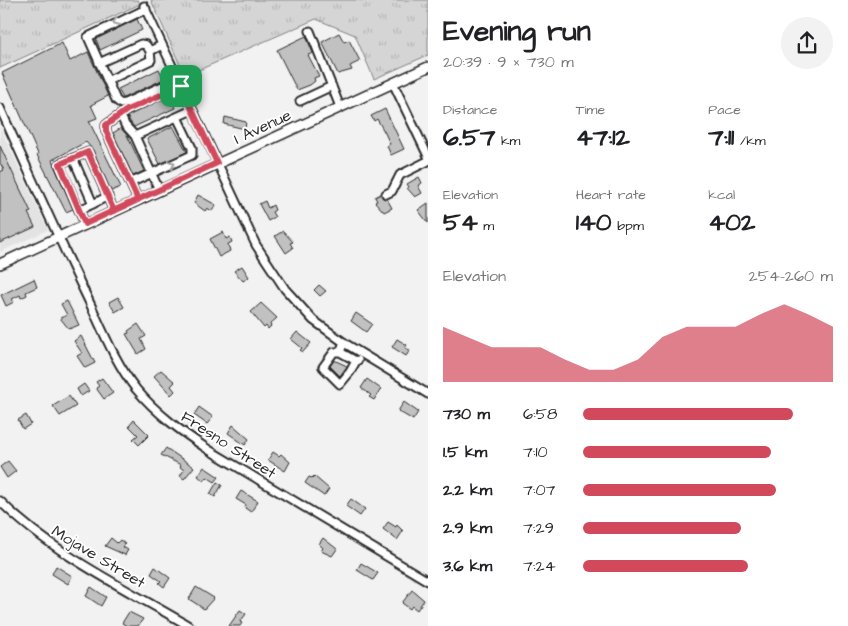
<!DOCTYPE html>
<html lang="en">
<head>
<meta charset="utf-8">
<style>
  :root { --surface:#fff; --page:#f2f2f2; --text:#202124; --muted:#757577; --accent:#d1495b }
  body { margin:0; font-family:"Architects Daughter",sans-serif; background:var(--page); color:var(--text); height:100vh; display:flex; flex-direction:column; font-size:19px; white-space:nowrap }
  * { box-sizing:border-box; margin:0 }
  p { font-size:16px; color:var(--muted) }
  .icon { flex:none; width:28px; height:28px; fill:none; stroke:currentColor; stroke-width:2; stroke-linecap:round; stroke-linejoin:round }
  .map { position:relative; flex:1; overflow:hidden }
  .sheet { display:flex; flex-direction:column; background:var(--surface); width:420px }
  .sheet>* { flex:none }
  .pin { position:absolute; display:grid; place-items:center; width:42px; height:42px; color:#fff; margin:-21px; border-radius:10px; box-shadow:0 2px 8px #0006 }
  .round { display:grid; place-items:center; flex:none; width:52px; height:52px; border-radius:26px; background:var(--page) }
  .summary { display:flex; align-items:center; justify-content:space-between; height:85px; padding:0 15px }
  h1 { font-size:28px; font-weight:700; line-height:38px }
  .figures { display:grid; grid-template-columns:repeat(3,1fr); gap:8px; height:85px; padding:5px 15px }
  .figures div { display:grid; align-content:center }
  .figures b { font-size:25px; font-weight:700 }
  .figures small { font-size:14px; font-weight:400 }
  .figures p { font-size:14px }
  .chart { height:140px; padding:10px 15px }
  .chart p { display:flex; justify-content:space-between }
  .chart svg { width:100%; height:90px; margin-top:5px; fill:var(--accent); opacity:.7 }
  ul { padding:0 15px; list-style:none; font-size:16px }
  li { display:grid; grid-template-columns:80px 60px 1fr; align-items:center; height:38px }
  li i { height:12px; border-radius:6px; background:var(--accent) }
  main { display:flex; flex:1; min-height:0 }
  .map>svg:first-child { display:block }
  .built { fill:#e3e3e3 }
  .grass { fill:url(#grass-tufts); stroke:#808080 }
  .building { fill:#c1c1c1; stroke:#2b2b2b }
  .lines { fill:none; stroke-linecap:round; stroke-linejoin:round }
  .minor-casing { stroke:#2b2b2b; stroke-width:11 }
  .major-casing { stroke:#2b2b2b; stroke-width:12 }
  .minor { stroke:#fff; stroke-width:7 }
  .major { stroke:#fff; stroke-width:9 }
  .oneway { stroke:#a0a0a0 }
  .route-casing { stroke:#fff; stroke-width:10 }
  .route { stroke:#d1495b; stroke-width:6 }
  .labels { text-anchor:middle; stroke-width:4; stroke-linejoin:round; paint-order:stroke }
  .street-label { font-size:16px; fill:#2b2b2b; stroke:#fff }
</style>
</head>
<body>
<main>
<div class="map">
<svg width="428" height="626" viewBox="0 0 428 626">
  <defs>
    <pattern id="grass-tufts" width="24" height="20" patternUnits="userSpaceOnUse" patternTransform="scale(1.25)"><rect width="24" height="20" fill="#d5d5d5"/><path d="M3 7l-1-3M5 7V3M7 7l1-3M15 17l-1-3M17 17v-4M19 17l1-3" fill="none" stroke="#b7b7b7"/></pattern>
  </defs>
  <rect width="100%" height="100%" fill="#f2f2f2"/>
  <filter id="ink" filterUnits="userSpaceOnUse"><feTurbulence type="fractalNoise" baseFrequency=".02" numOctaves="2"/><feDisplacementMap in="SourceGraphic" scale="10" xChannelSelector="R" yChannelSelector="G"/><feConvolveMatrix kernelMatrix="1 2 1 2 8 2 1 2 1" color-interpolation-filters="sRGB"/></filter>
  <g filter="url(#ink)">
    <path class="built" d="M0 127 48 230 0 252Z"/>
    <path class="grass" d="M0 0H138L140 4 0 68Z
      M151 0H428V55L374 79 355 35 316 19 185 76Z"/>
    <path class="building" d="M137 19 142 30 100 50 96 39Z
      M339 33 344 42 349 40 360 61 350 66 352 70 338 74 322 42Z
      M306 36 313 53 308 55 319 76 314 78 315 81 310 85 297 90 277 50Z
      M62 43 70 61 88 52 108 96 91 105 97 118 89 121 121 187 111 191 93 150 86 142 52 160 73 209 66 212 37 155 38 154 2 73Z
      M159 69 164 79 123 98 118 89Z
      M169 96 175 108 134 127 131 123 127 116 130 115Z
      M385 109 404 149 391 155 387 146 390 144 385 133 377 119 374 121 371 116Z
      M225 117 246 122 245 129 224 124Z
      M173 126 187 152 160 164 147 139Z
      M121 128 127 135 144 171 133 176 113 133Z
      M0 146 31 212 28 213 35 227 0 243V172L4 170 0 163Z
      M419 177 422 183 418 186 422 193 415 197 407 188 409 187 407 184Z
      M381 194 383 198 387 199 392 208 384 212 375 202 377 201 375 197Z
      M198 195 216 205 212 211 207 208 205 211 194 203Z
      M265 201 268 208 273 205 275 210 272 212 275 217 268 221 259 204Z
      M428 203V223L418 210Z
      M283 231 293 242 290 243 293 248 286 253 275 236Z
      M223 232 226 239 230 237 232 242 228 244 230 251 219 257 210 239Z
      M242 266 249 277 243 281 234 271Z
      M34 279 37 287 26 292 27 295 21 298 20 295 12 299 14 302 6 306 1 295Z
      M319 285 326 291 320 296 314 290Z
      M118 297 124 307 115 312 109 302Z
      M67 301 79 325 69 329 60 318 67 315 61 304Z
      M261 303 277 318 270 324 271 326 268 329 266 326 264 328 251 312Z
      M356 313 372 324 366 332 351 321Z
      M138 324 146 336 141 339 146 349 138 354 126 334 129 333 128 331Z
      M297 332 311 343 303 352 300 350 302 348 291 339Z
      M81 336 95 363 85 368 77 356 82 353 74 341Z
      M397 339 407 345 405 348 410 350 406 356 392 347Z
      M334 360 347 366 340 376 330 366Z
      M161 370 175 382 171 386 175 391 171 395 154 376Z
      M102 378 113 393 104 399 96 388 99 386 96 382Z
      M367 379 381 389 374 400 369 397 371 395 361 388Z
      M84 384 89 391 81 396 77 389Z
      M69 396 76 406 60 416 53 406Z
      M404 402 418 412 413 420 398 411Z
      M199 407 213 417 207 424 194 415Z
      M26 415 31 424 23 429 18 420Z
      M134 420 149 435 139 445 133 439 138 435 129 426Z
      M233 425 249 439 245 445 228 433Z
      M166 448 194 467 184 479 180 476 184 470 180 467 181 465 161 455Z
      M273 452 279 456 281 454 290 462 285 471 268 460Z
      M8 461 16 471 7 478 0 467Z
      M204 467 219 477 215 482 207 477 204 481 198 476Z
      M314 476 329 489 324 496 305 483 309 477 312 478Z
      M217 482 222 485 215 497 210 494Z
      M241 491 258 501 251 512 245 508 246 505 236 499Z
      M351 499 365 509 360 516 346 506Z
      M388 522 396 527 397 525 403 531 397 540 383 529Z
      M111 538 117 543 120 540 125 544 123 547 128 550 125 555 105 546Z
      M323 538 337 549 332 556 321 551 323 548 319 544Z
      M361 563 378 573 373 580 357 570Z
      M56 566 72 576 68 584 52 574Z
      M155 567 170 578 164 587 159 583 161 581 151 574Z
      M91 587 106 597 101 606 86 596Z
      M196 587 214 598 204 609 189 599Z
      M412 590 424 600 417 610 412 606 410 609 402 603Z
      M240 610 246 614 240 622 242 623 240 626H229Z
      M129 612 143 619 138 626H127L122 623Z"/>
    <g class="lines">
      <defs>
        <path id="minor" d="M144 6 256 245 285 289 313 320 346 344 428 394
          M146 9 88 37 116 100 121 104 125 103 178 79
          M310 31 340 107
          M99 63 141 44 146 45 150 51 162 45
          M107 81 151 60 150 51
          M393 83 428 156
          M300 101 332 86
          M0 108C28 170 56 233 86 295 101 326 114 361 136 389 157 414 182 432 209 450L428 581
          M121 116 125 125 135 136
          M73 158 93 204 108 196
          M130 183 192 155V148L177 117
          M159 190 135 136 192 110
          M386 194 392 191 400 175 428 161
          M138 200 106 131V125L127 110 181 85
          M79 210 93 204
          M85 224 59 164 88 152 114 211
          M344 342 340 352 356 361 358 360
          M340 352H334L323 367 340 384 350 372 356 361
          M0 501C51 553 127 589 189 626"/>
        <path id="major" d="M0 264 428 67"/>
      </defs>
      <use href="#minor" class="minor-casing"/>
      <use href="#major" class="major-casing"/>
      <use href="#minor" class="minor"/>
      <use href="#major" class="major"/>
    </g>
    <defs><path id="oneway-chevron" d="M-2-3.5L2.5 0L-2 3.5" fill="none" stroke-width="1.6" stroke-linecap="round" stroke-linejoin="round" transform="scale(1.25)"/></defs>
    <g class="oneway">
      <use href="#oneway-chevron" transform="translate(116 22) rotate(155)"/>
      <use href="#oneway-chevron" transform="translate(172 164) rotate(-24)"/>
    </g>
  </g>
  <g class="lines" filter="url(#ink)">
    <defs>
      <path id="route" d="M181 86 127 110 106 125V131L138 200 114 211 88 152 60 164 85 224C129 204 173 183 217 163L181 86"/>
    </defs>
    <use href="#route" class="route-casing"/>
    <use href="#route" class="route"/>
  </g>
  <g class="labels">
    <g class="street-label">
      <text transform="translate(262 126) rotate(-25)" y="6">I Avenue</text>
      <text transform="translate(229 444) rotate(33)" y="6">Fresno Street</text>
      <text transform="translate(99 556) rotate(31)" y="6">Mojave Street</text>
    </g>
  </g>
</svg>
<div class="pin" style="left:181px;top:86px;background:#1e9e55"><svg class="icon" aria-label="arrive" viewBox="0 0 24 24"><path d="M6 21V4h12l-3 4 3 4H6"/></svg></div>
</div>
<section class="sheet">
<div class="summary"><div><h1>Evening run</h1><p>20:39 · 9 × 730 m</p></div><a class="round"><svg class="icon" aria-label="share" viewBox="0 0 24 24"><path d="M12 15V3M7 8l5-5 5 5M5 13v7h14v-7"/></svg></a></div>
<div class="figures">
<div><p>Distance</p><b>6.57<small> km</small></b></div>
<div><p>Time</p><b>47:12</b></div>
<div><p>Pace</p><b>7:11<small> /km</small></b></div>
</div>
<div class="figures">
<div><p>Elevation</p><b>54<small> m</small></b></div>
<div><p>Heart rate</p><b>140<small> bpm</small></b></div>
<div><p>kcal</p><b>402</b></div>
</div>
<div class="chart"><p><span>Elevation</span>254–260 m</p>
<svg viewBox="0 0 160 44" preserveAspectRatio="none"><path d="M0 44V17L10 22L20 27L30 27L40 27L50 33L60 38L70 38L80 33L90 22L100 17L110 17L120 17L130 11L140 6L150 11L160 17V44z"/></svg>
</div>
<ul>
<li><b>730 m</b>6:58<i style="width:84%"></i></li>
<li><b>1.5 km</b>7:10<i style="width:75%"></i></li>
<li><b>2.2 km</b>7:07<i style="width:77%"></i></li>
<li><b>2.9 km</b>7:29<i style="width:63%"></i></li>
<li><b>3.6 km</b>7:24<i style="width:66%"></i></li>
</ul>
</section>
</main>
</body>
</html>
